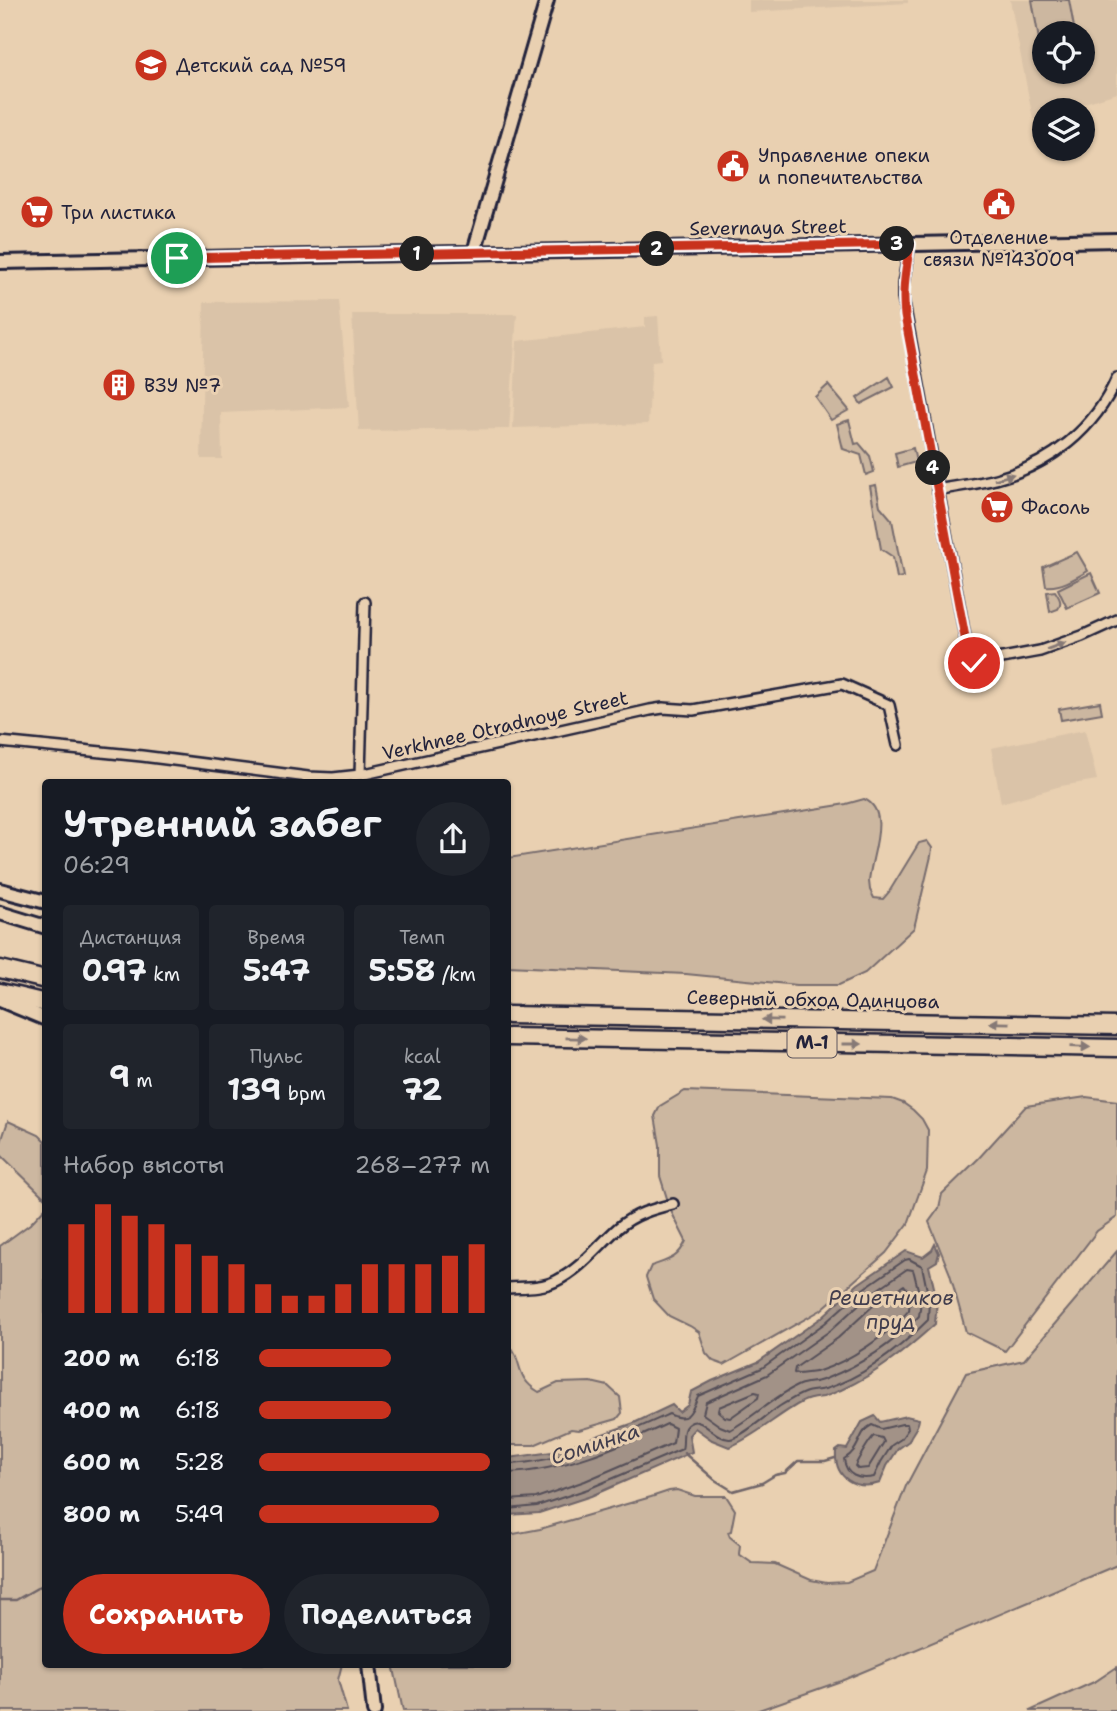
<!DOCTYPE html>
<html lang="ru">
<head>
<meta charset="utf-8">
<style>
  :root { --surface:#171b24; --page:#20242c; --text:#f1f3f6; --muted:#9ea1a6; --accent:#c8321e }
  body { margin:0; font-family:"Shantell Sans",sans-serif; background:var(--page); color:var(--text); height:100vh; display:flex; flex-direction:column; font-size:26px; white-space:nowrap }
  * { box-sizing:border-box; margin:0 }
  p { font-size:23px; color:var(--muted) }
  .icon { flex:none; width:38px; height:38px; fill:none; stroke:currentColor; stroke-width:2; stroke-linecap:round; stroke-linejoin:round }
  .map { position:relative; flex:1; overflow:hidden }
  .sheet { position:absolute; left:42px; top:779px; width:469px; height:889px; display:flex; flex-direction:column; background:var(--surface); border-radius:7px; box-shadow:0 2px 5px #0004 }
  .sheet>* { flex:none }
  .controls { position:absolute; left:1032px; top:21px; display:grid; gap:14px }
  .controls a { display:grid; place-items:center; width:63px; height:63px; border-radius:50%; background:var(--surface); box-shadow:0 2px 5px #0004; font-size:35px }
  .pin { position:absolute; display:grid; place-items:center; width:60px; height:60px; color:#fff; margin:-30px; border:4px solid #fff; border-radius:50%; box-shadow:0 2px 7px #0007 }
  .km { position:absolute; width:35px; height:35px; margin:-18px; border-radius:50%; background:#222; color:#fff; font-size:19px; line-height:35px; text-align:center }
  .round { display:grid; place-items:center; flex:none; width:74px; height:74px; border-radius:37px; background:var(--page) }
  .overview { display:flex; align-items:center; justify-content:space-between; height:119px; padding:0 21px }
  h1 { font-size:38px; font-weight:700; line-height:52px }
  .figures { display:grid; grid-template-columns:repeat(3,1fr); gap:10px; height:119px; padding:7px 21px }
  .figures div { display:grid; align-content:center; border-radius:7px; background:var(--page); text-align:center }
  .figures b { font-size:30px; font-weight:700 }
  .figures small { font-size:19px; font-weight:400 }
  .figures p { font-size:19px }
  .chart { height:196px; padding:14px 21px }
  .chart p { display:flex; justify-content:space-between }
  .chart svg { width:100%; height:126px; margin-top:7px; stroke:var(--accent); stroke-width:6 }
  .button { display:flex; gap:14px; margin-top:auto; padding:14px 21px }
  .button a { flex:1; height:80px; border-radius:42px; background:var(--accent); color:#fff; font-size:28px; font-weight:700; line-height:80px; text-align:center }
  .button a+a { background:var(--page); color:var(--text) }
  ul { padding:0 21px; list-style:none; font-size:23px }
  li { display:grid; grid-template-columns:112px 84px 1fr; align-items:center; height:52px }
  li i { height:18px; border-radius:9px; background:var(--accent) }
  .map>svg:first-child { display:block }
  .built { fill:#dac3a8; fill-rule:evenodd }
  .green { fill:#ccb7a0; stroke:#776c6e; stroke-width:2 }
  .water { fill:#a29287; stroke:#6f6569; stroke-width:2 }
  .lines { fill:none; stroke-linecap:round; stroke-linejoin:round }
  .shore { stroke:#554f59; stroke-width:2 }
  .stream { stroke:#6f6569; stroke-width:2.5 }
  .street-casing { stroke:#22223b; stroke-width:14 }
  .secondary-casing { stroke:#22223b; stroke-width:18 }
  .highway-casing { stroke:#22223b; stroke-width:21 }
  .street { stroke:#e9d0b1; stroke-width:9 }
  .secondary { stroke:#e9d0b1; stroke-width:12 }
  .highway { stroke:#e9d0b1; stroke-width:16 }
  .oneway { fill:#867976 }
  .route-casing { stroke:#fff; stroke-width:14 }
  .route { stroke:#c8321e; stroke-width:9 }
  .labels { text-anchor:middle; stroke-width:6; stroke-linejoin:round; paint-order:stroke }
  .shield { fill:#e9d0b1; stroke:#5e565e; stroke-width:2 }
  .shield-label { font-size:18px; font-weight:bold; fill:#22223b }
  .poi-label { font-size:19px; fill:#22223b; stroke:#e9d0b1; text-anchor:start }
  .street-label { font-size:19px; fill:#22223b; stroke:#e9d0b1 }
  .water-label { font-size:21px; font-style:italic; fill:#423e4e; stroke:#e9d0b1 }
</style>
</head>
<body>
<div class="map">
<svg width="1117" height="1711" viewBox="0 0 1117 1711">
  <rect width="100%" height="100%" fill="#e9d0b1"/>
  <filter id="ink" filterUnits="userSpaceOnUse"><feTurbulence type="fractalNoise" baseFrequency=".0143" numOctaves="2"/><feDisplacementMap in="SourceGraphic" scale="14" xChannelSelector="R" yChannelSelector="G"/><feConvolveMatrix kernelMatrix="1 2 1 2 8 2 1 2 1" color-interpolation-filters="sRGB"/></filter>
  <g filter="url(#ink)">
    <path class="built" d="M749 0H908V3L749 12Z
      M1010 0H1117V93L1062 110H1045V116L1033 119ZM1045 33H1083V72H1045Z
      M339 301 349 407 221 413 222 459H201L204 302Z
      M352 314H517L509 429 359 431Z
      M658 316 661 360 652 361 648 424 513 428 517 341 645 327V317Z
      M1085 730 1097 780 1061 786 1001 803 991 748Z"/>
    <path class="green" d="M1032 0H1069L1075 33H1045V57H1042Z
      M889 377 894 387 861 404 857 398Z
      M828 385 849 410 831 420 815 397Z
      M849 420 855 444 859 443 870 456 874 472 866 475 861 455 843 449 837 424Z
      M913 448 916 462 898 467 895 453Z
      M876 485 880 506 892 520 903 577 897 578 893 557 881 549 870 486Z
      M1077 552 1088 571C1076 578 1060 588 1046 586L1043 567Z
      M1091 573 1100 593 1067 608 1058 589Z
      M1055 591C1059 597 1063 603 1058 609L1050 612 1047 592Z
      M1100 702 1102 713 1061 720 1059 709Z
      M864 799C892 811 871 856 869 881L870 890 874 898 883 899 889 892 919 843 927 841 932 848 931 856 914 928 865 973 839 985H797L686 974 508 966V858L846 804Z
      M685 1091 892 1099 903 1103 913 1110 922 1119 928 1130 927 1171 908 1224 886 1253 821 1310 724 1365 713 1361 706 1353 699 1332 690 1326 669 1316 653 1299 646 1277 651 1266C668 1260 678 1259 686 1241L671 1211 660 1176V1145L655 1116 660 1106Z
      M1086 1097 1117 1101V1217L1097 1231 1005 1351 966 1332 950 1274 929 1222 939 1208 942 1194 978 1159 1026 1106Z
      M8 1121 39 1135 45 1141V1198L0 1154V1145Z
      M45 1208 46 1664H342L338 1680 347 1711H0V1246L30 1224Z
      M1117 1251V1565L841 1681 756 1711H403L393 1664H508V1535L540 1529 651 1497 669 1491 677 1490 695 1496H726L735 1510 731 1531 728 1532 730 1537 740 1545 739 1554 752 1563 775 1564 811 1580 827 1583 847 1582 873 1571 906 1486 966 1373 1024 1360Z
      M508 1345C524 1359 513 1377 539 1392L558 1383 591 1382 608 1386 620 1397 622 1413 617 1419 579 1430 571 1429 534 1445H508Z
      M1117 1667V1711H1030L1096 1681Z"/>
    <path class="water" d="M935 1244 939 1253 937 1261 929 1266 937 1300 935 1324C906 1350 878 1373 843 1389 836 1392 830 1395 823 1397 815 1398 809 1398 802 1402 777 1415 755 1437 729 1447L712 1440 695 1428 689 1435 692 1452 591 1496 539 1513 508 1515V1458L552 1452 634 1423 672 1405 679 1412 688 1405 691 1392 712 1381 758 1362 821 1318 858 1284 906 1251 923 1257 932 1250Z
      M875 1416 880 1422 906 1416 919 1419C918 1430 911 1432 909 1441L898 1449 887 1466 880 1483C855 1491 834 1478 836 1451L840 1448 847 1449 862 1422Z"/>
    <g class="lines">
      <path class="shore" d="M907 1269 913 1270 914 1273 921 1301 919 1316C893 1344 861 1365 825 1379 817 1383 807 1382 799 1385 774 1396 754 1417 730 1430L720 1426 703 1414 706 1402 767 1375 831 1330 868 1296Z
        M904 1285C910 1291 910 1302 909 1310 890 1334 848 1362 819 1371 812 1373 805 1373 798 1374L794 1373 795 1368 838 1338 875 1304Z
        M755 1392 759 1393 758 1398 730 1418 725 1417 718 1411 719 1407Z
        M902 1424H907L908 1429 901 1439 892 1445 881 1462 874 1477C858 1480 846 1476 844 1459 862 1449 857 1432 872 1425L881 1429Z
        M874 1436 882 1438 884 1442 868 1468 858 1469 855 1466C857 1461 870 1439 874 1436Z
        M508 1464C564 1462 618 1437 669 1414 688 1424 692 1411 698 1396L762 1368 825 1323 863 1289 905 1260 909 1259 922 1266 929 1300 928 1320C899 1349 864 1377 825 1389 818 1391 810 1390 804 1393 796 1396 787 1402 780 1406 769 1413 741 1438 730 1439 717 1440 702 1418 692 1422 679 1427 685 1441 682 1449L588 1489 537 1506 508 1509
        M508 1473C562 1471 618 1447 667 1424L675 1428 673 1443 585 1481 536 1498 508 1500"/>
      <path class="stream" d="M684 1453 715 1480 733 1491 762 1483 775 1475 785 1473 798 1461H825L835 1458
        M0 1600H16L46 1583"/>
      <defs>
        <path id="street" d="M910 244 903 284V298L970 664 1040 651 1082 636 1117 620
          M937 490C957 486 977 484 996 479 1050 465 1095 429 1117 378
          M0 742 142 756 308 777 333 778 360 775 650 710 663 708 693 710 842 684 889 705 898 745
          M360 775 365 602
          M508 1288C523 1287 542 1288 556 1281 581 1269 598 1246 618 1228 634 1214 653 1209 673 1204"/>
        <path id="secondary" d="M474 252 547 0
          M0 262 1117 240
          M0 890 46 902
          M0 913 46 927
          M0 1000 46 1019
          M369 1664 374 1711"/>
        <path id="highway" d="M0 969 46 980
          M0 992 46 1003
          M508 1015 1117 1026
          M508 1037 1117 1048"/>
      </defs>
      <use href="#street" class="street-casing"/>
      <use href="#secondary" class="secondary-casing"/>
      <use href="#highway" class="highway-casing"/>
      <use href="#street" class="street"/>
      <use href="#secondary" class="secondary"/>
      <use href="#highway" class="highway"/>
    </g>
    <defs><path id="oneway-solid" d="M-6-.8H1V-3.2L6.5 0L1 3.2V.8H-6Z" transform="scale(1.75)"/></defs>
    <g class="oneway">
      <use href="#oneway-solid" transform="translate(1004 477) rotate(-16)"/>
      <use href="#oneway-solid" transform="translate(1056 646) rotate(-20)"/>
      <use href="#oneway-solid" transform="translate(772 1020) rotate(-179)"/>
      <use href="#oneway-solid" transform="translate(1000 1023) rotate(-179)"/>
      <use href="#oneway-solid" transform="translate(576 1038) rotate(1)"/>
      <use href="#oneway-solid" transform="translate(852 1044)"/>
      <use href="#oneway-solid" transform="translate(1080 1047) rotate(2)"/>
    </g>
  </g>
  <g class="lines" filter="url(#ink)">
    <defs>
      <path id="route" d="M177 258 910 244C906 270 902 289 905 316L970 664 974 663"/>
    </defs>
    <use href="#route" class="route-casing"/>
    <use href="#route" class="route"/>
  </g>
  <defs>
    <symbol id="school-disc" viewBox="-11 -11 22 22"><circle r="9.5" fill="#c8321e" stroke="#e9d0b1"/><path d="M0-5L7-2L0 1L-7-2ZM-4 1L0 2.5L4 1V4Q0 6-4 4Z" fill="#fff"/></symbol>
    <symbol id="civic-disc" viewBox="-11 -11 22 22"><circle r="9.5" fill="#c8321e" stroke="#e9d0b1"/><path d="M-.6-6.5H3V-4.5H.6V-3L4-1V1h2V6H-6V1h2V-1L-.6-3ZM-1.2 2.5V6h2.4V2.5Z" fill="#fff"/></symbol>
    <symbol id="supermarket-disc" viewBox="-11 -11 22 22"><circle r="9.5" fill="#c8321e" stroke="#e9d0b1"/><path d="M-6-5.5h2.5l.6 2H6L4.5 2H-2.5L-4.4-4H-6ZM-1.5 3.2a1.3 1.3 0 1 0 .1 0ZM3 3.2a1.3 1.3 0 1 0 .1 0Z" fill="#fff"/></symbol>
    <symbol id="building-disc" viewBox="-11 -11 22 22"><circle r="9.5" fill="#c8321e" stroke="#e9d0b1"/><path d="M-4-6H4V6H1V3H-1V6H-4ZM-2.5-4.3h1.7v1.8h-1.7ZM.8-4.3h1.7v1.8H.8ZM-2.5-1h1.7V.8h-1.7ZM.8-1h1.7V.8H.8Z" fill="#fff"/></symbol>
  </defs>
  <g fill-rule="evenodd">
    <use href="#school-disc" x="132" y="46" width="38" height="38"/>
    <use href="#civic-disc" x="714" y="147" width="38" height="38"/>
    <use href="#civic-disc" x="980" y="185" width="38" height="38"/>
    <use href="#supermarket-disc" x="18" y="193" width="38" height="38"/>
    <use href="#building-disc" x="100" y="366" width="38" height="38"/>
    <use href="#supermarket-disc" x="978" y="488" width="38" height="38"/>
  </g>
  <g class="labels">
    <rect class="shield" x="787.5" y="1028.5" width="49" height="29" rx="5"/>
    <g class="shield-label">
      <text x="812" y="1049">М-1</text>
    </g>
    <g class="poi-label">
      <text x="176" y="72">Детский сад №59</text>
      <text x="758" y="162">Управление опеки<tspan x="758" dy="22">и попечительства</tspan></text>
      <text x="61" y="219">Три листика</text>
      <text x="999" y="244" text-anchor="middle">Отделение<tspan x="999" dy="22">связи №143009</tspan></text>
      <text x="144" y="392">ВЗУ №7</text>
      <text x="1021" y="514">Фасоль</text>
    </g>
    <g class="street-label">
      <text transform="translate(768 227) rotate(-1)" y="7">Severnaya Street</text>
      <text transform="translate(505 725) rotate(-13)" y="7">Verkhnee Otradnoye Street</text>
      <text transform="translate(813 999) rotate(1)" y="7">Северный обход Одинцова</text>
    </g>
    <g class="water-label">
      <text x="891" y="1305">Решетников<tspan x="891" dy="24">пруд</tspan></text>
      <text transform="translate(595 1444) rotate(-18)" y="7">Соминка</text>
    </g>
  </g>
</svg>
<div class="controls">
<a><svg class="icon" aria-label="locate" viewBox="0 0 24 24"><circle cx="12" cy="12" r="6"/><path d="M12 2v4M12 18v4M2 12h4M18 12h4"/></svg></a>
<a><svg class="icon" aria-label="layers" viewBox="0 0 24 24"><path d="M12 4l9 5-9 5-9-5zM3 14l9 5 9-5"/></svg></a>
</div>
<div class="pin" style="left:177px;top:258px;background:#1e9e55"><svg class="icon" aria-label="arrive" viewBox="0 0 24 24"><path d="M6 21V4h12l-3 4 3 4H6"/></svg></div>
<div class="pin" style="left:974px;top:663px;background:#d93025"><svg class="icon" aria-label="check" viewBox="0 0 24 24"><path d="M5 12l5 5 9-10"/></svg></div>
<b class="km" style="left:417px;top:254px">1</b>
<b class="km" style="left:657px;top:249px">2</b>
<b class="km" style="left:897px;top:244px">3</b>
<b class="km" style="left:933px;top:468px">4</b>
<section class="sheet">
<div class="overview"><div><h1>Утренний забег</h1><p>06:29</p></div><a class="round"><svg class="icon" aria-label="share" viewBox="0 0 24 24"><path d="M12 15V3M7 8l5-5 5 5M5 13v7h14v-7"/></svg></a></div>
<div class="figures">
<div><p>Дистанция</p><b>0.97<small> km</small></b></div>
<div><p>Время</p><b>5:47</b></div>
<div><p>Темп</p><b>5:58<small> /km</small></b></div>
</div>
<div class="figures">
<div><b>9<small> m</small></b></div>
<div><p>Пульс</p><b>139<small> bpm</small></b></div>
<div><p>kcal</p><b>72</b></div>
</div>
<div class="chart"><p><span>Набор высоты</span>268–277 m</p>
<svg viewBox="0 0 160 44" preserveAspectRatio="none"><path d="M5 44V13M15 44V6M25 44V10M35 44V13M45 44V20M55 44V24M65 44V27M75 44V34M85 44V38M95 44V38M105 44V34M115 44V27M125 44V27M135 44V27M145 44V24M155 44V20"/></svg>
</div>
<ul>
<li><b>200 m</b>6:18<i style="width:57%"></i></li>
<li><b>400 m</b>6:18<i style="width:57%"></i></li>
<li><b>600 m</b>5:28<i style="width:100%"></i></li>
<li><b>800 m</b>5:49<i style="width:78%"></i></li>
</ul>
<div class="button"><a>Сохранить</a><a>Поделиться</a></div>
</section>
</div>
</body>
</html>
